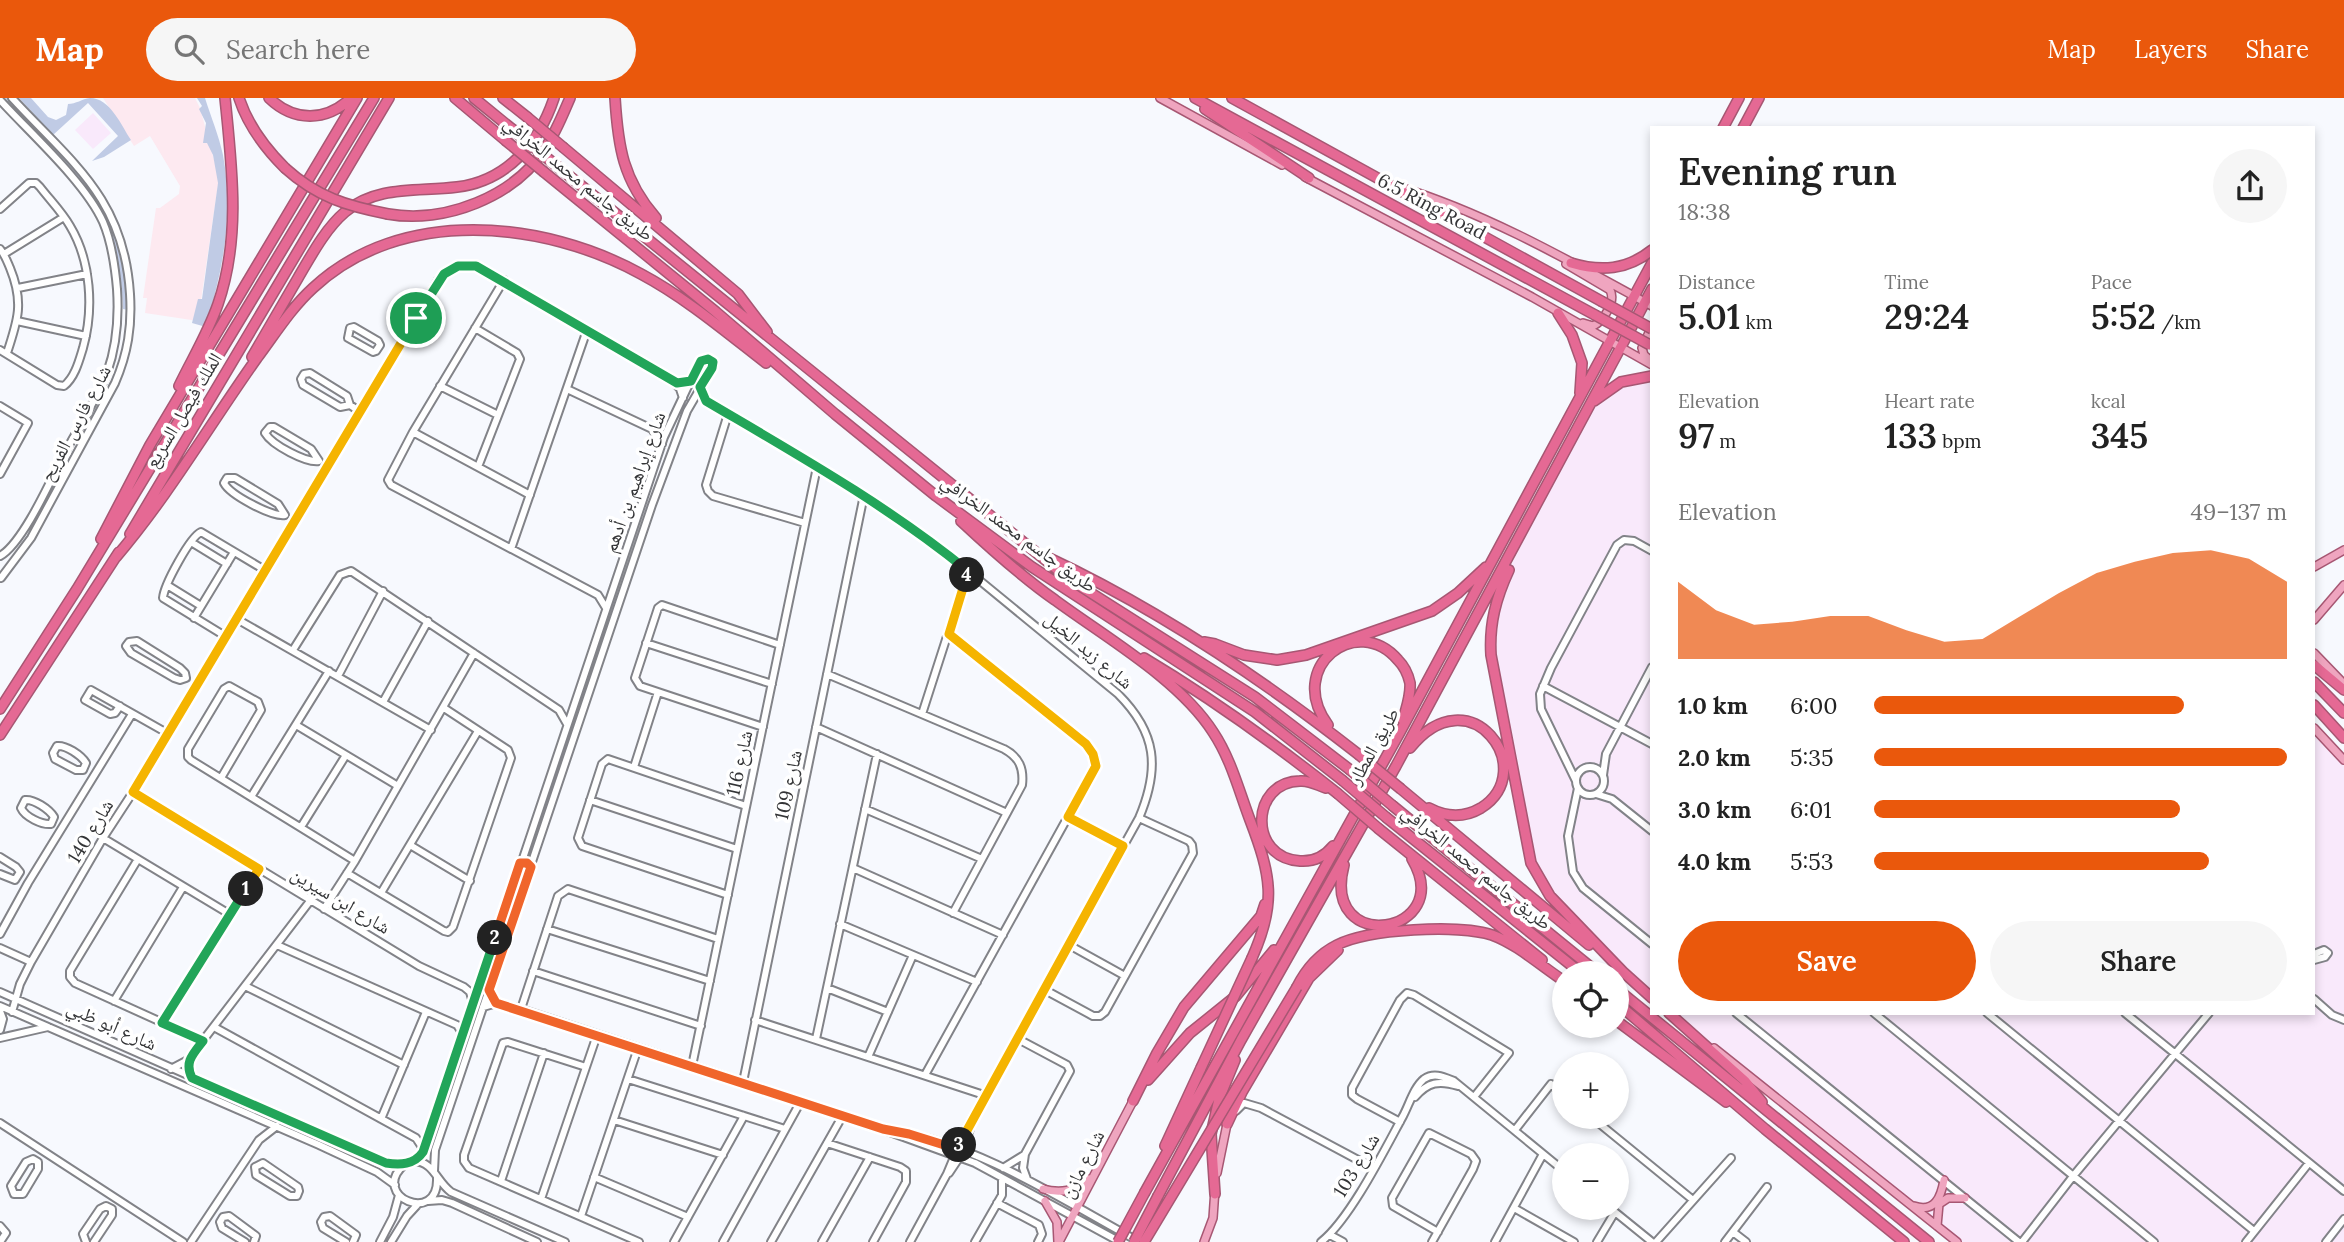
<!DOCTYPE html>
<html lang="en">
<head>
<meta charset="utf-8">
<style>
  :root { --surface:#fff; --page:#f6f6f6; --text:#222; --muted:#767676; --accent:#ea580c }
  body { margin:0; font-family:Lora,"Noto Naskh Arabic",serif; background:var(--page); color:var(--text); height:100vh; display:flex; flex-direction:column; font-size:26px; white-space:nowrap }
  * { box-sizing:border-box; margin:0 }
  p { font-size:23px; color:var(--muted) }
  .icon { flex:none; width:38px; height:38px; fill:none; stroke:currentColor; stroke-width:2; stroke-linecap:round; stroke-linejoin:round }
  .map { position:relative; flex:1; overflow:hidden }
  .details { position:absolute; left:1650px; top:28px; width:665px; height:889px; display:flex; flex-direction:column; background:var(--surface); border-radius:0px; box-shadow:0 4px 10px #0003 }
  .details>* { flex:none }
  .controls { position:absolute; left:1552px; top:863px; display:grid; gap:14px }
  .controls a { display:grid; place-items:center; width:77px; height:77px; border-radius:50%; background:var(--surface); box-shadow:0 4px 10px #0003; font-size:35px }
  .pin { position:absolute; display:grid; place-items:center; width:60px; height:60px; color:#fff; margin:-30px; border:4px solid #fff; border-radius:50%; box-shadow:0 2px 7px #0007 }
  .km { position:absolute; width:35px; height:35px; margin:-18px; border-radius:50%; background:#222; color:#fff; font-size:19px; line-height:35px; text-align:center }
  .round { display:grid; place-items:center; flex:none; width:74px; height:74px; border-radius:37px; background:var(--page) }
  .summary { display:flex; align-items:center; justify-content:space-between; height:119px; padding:0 28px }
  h1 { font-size:38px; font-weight:600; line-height:52px }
  .stats { display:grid; grid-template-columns:repeat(3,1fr); gap:10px; height:119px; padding:7px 28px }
  .stats div { display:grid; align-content:center }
  .stats b { font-size:35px; font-weight:600 }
  .stats small { font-size:19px; font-weight:400 }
  .stats p { font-size:19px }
  .chart { height:196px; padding:14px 28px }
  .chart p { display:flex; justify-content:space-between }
  .chart svg { width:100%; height:126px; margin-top:7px; fill:var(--accent); opacity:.7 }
  .primary-button { display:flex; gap:14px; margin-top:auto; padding:14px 28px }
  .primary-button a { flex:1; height:80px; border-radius:42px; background:var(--accent); color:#fff; font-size:28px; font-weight:600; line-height:80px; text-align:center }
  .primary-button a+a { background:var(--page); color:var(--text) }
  ul { padding:0 28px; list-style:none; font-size:23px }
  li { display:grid; grid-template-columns:112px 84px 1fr; align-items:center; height:52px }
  li i { height:18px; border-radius:9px; background:var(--accent) }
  header { display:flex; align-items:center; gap:42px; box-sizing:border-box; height:98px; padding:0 35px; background:var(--accent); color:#fff }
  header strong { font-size:33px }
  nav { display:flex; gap:38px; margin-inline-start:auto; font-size:24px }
  .search { width:490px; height:63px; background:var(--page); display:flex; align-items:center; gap:18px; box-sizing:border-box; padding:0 24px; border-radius:38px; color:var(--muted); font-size:26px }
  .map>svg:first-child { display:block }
  .commercial { fill:#f9e9fb }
  .industrial { fill:#fde9f0 }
  .green { fill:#c0cbe5 }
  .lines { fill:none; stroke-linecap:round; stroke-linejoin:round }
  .minor-casing { stroke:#828388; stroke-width:10 }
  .major-casing { stroke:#a75773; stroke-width:10 }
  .highway-casing { stroke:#a75773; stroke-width:12 }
  .minor { stroke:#fff; stroke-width:6 }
  .major { stroke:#efa5bf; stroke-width:7 }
  .highway { stroke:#e56994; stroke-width:9 }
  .highway-bridge-casing { stroke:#a75773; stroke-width:12; stroke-linecap:butt }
  .highway-bridge { stroke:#e56994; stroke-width:9 }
  .split-1-casing { stroke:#fff; stroke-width:14 }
  .split-2-casing { stroke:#fff; stroke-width:14 }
  .split-3-casing { stroke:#fff; stroke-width:14 }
  .split-4-casing { stroke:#fff; stroke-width:14 }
  .split-5-casing { stroke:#fff; stroke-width:14 }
  .split-1 { stroke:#f5b400; stroke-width:9 }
  .split-2 { stroke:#22a559; stroke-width:9 }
  .split-3 { stroke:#f0652b; stroke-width:9 }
  .split-4 { stroke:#f5b400; stroke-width:9 }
  .split-5 { stroke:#22a559; stroke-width:9 }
  .labels { text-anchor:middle; stroke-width:7; stroke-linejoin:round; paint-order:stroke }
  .street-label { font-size:19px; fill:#343537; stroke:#fff }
</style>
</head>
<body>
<header>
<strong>Map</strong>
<div class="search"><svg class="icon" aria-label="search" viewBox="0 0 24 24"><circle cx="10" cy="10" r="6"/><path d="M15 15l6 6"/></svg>Search here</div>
<nav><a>Map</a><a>Layers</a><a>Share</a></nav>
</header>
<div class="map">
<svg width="2344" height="1144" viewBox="0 0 2344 1144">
  <rect width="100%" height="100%" fill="#f7f9fe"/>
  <path class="commercial" d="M93 15 111 35 93 51 75 32Z
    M1652 278V900L1563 812 1534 773 1491 557 1499 493 1585 314 1605 293Z
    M2314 630 2344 662V1144H1957L1669 915H2314Z"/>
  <path class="industrial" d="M103 0H195L200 10 219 80 198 223 145 215 147 200H143L156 110H160L179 96 180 88 150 38 134 48Z"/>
  <path class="green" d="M5 0H13C48 40 91 78 113 127 124 154 127 183 128 212L123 211C120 109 69 70 5 0Z
    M19 0H31L48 19 56 22 66 17 68 6C76 6 82 1 90 0 110 0 121 27 131 42L104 59 92 63 118 38 88 5 53 37Z
    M197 0H205C211 19 219 38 223 57 234 118 223 170 206 229L192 225 198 201H202L218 85 213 57 207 45H203L206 25 199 11 202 8Z"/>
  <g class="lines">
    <defs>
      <path id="minor" d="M0 2C30 35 85 84 103 124 112 145 115 168 117 191 119 221 117 247 107 275 95 304 77 332 62 360 50 384 22 446 0 458
        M0 111 29 85H36L40 89C50 102 62 114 70 128 91 163 94 211 83 250 79 263 75 279 64 288L57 287 0 252
        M0 151C5 157 7 163 10 170 24 204 18 222 7 255
        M4 156 64 119
        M504 182 413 334 388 382 391 387 598 497 606 510
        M18 190 87 176
        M17 223 86 238
        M354 229 378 243 380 247 376 253 373 254 348 240 350 230Z
        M475 230 517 255 520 261 478 369
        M440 288 498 317
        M700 289 706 303 864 397 934 445 1118 596C1157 635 1160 670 1139 720L965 1033 947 1076 910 1144
        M567 291 652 331 662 346
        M350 307 347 298 310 275 304 276 301 281 303 287 340 309 350 307 359 313
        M0 308 28 325 0 376
        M728 316 706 387 708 393 713 398 805 425
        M270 329H274L311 351 319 363C306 365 272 347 265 335Z
        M413 334 530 397
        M227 380H235L278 406 285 417C272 419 230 397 224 385Z
        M191 444 227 466
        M511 451 587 232
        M1 480 31 440 115 285C128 255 132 228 130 196 124 100 72 65 12 0
        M167 487 201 508
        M194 520 234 454
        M235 520 431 632
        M225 538 163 500C164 487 190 439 201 434L263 471
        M137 543 180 570 185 575 186 580 180 582 174 580 131 555 126 548 129 544Z
        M646 545 772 586
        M293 552 340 477 351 473 559 612 567 626
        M827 576 1004 651C1019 659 1024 670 1022 687L953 815
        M338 578 383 493
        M1543 588 1652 646
        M383 604 428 523
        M120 608 115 615 110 616 85 602 91 592 167 635
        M922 616 968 473
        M296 627 398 688
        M763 629 640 588 635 580 658 510 662 507 780 547
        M816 629 1007 715
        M57 648C66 647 81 657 86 665L83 672H76L55 661 53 655Z
        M1576 683a14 14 0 1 1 28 0a14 14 0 1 1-28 0Z
        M634 669 658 594
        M1603 677 1606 656 1652 569
        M221 680 261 612 258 604 229 588 224 591 188 651V659L191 662C246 696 300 729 355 763
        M1576 683 1541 611 1540 596 1551 570 1617 447 1624 442 1634 443 1652 453
        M1578 690 1568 738 1573 774 1583 790 1652 846
        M133 694 419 868 464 889 470 894 473 905
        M1596 696 1612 701 1652 733
        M251 699 329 573
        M25 702C34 701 49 711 54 719L51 726C42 727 25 719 21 710Z
        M590 702 737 751
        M865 711 982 761
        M1068 719 1123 748
        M301 729 346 657
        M103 740 231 817
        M410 747 470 783
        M0 759 16 769 20 774 15 782 0 776
        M138 761 70 873V879L75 885 203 943
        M853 770 1003 837
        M347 775 444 833 448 834 453 829 511 660 508 652 444 610
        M381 795 478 633
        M728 797 582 748 578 740 602 666 608 661 746 708
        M324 811 355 763 474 555
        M840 826 977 884
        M547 831 710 883
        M0 836 28 785 132 616
        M277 847 457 927 463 936
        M1069 847 1125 878
        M0 850 31 864
        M2314 856 2324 852 2328 855 2325 859 2314 862
        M533 873 701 928
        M245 888 404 967
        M827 890 888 914
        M1045 892 1093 918H1100L1105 914 1193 755 1192 747 1189 743 1139 720
        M0 894 323 1037C348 1049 375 1068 405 1066
        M2314 901 2332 917 2344 922
        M114 903 183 789
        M0 908 319 1047 377 1074 395 1087
        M483 909 497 905 521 911 843 1017 975 1065 1120 1144
        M521 911 558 798 568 791 718 841
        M0 913 3 921 0 932
        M12 914 20 886 31 864 103 740 133 694 438 182 447 174 458 168 471 167 482 170 673 283 680 291 683 300
        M1736 915 2019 1144
        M1874 915 2154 1144
        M1987 915 2254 1133
        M2125 915 2344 1093
        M755 922 987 998
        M162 925 259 771
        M214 929 416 1040 424 1052
        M0 940 48 929
        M816 941 877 656
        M1018 941 1067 967 1070 973 1025 1056 1023 1070 1027 1081
        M868 959 913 857
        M692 968 817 369
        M586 969 508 944 503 945 464 1057V1063L469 1070 639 1144
        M171 971 188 962 310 803
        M925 977 1096 668 1093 656 1086 646 949 536
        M628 981 785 1031
        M743 984 864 397
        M1415 999C1428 984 1439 982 1458 988
        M1236 1013 1244 1005 1261 1010 1373 1070
        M1590 1018 1693 1102
        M381 1021 426 914
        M614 1022 723 1057
        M1400 1024 1357 1001 1352 997V990L1400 902 1407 895 1414 897 1509 955 1474 999
        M0 1025 183 1144
        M892 1032C977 1046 1061 1101 1136 1142
        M1515 1032 1551 986 1564 997
        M827 1045 900 1069 906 1073V1084L873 1144
        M33 1061 38 1064V1071L23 1096H14L11 1088 26 1064Z
        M414 1063C434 1064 436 1083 451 1094L565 1144
        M415 1063 423 1054 431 1035 664 339 700 263 708 261 713 264 712 270 687 313 652 407 435 1052 434 1073
        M263 1065 298 1089 299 1093 297 1098H290L256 1077 255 1069Z
        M404 1067C369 1098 439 1128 437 1080
        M1003 1070 1024 1057
        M949 1075 959 1060 970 1031
        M594 1079 688 1119
        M501 1083 544 955
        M541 1101 597 937
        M428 1103 442 1102 452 1105 537 1144
        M997 1105 1039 1127 1042 1136 1038 1144
        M1514 1110 1574 1144
        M1610 1110 1652 1144
        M581 1118 638 950
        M0 1128 6 1135 0 1144
        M1733 1134 1746 1144
        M1330 1137 1343 1144
        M86 1144 83 1136 100 1111 106 1108 112 1111V1117L94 1144
        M191 1144 259 1042 277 1028
        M245 1144 222 1130 220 1124 223 1119 229 1118 256 1138 254 1144
        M346 1144 323 1130 321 1124 324 1119 330 1118 356 1137 353 1144
        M380 1144 393 1119 399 1097
        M391 1144 407 1118 418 1106
        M674 1144 744 1018
        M723 1144 801 1003
        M771 1144 843 1017
        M822 1144 870 1059
        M975 1144 1002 1097V1080
        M1321 1144C1350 1121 1384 1053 1403 1018 1409 1007 1414 989 1424 981 1434 974 1444 979 1454 983L1564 1073
        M1432 1144 1473 1071 1476 1063 1471 1056 1429 1035 1392 1100 1393 1108 1438 1134
        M1495 1144 1543 1056
        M1597 1144 1615 1114
        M1656 1144 1731 1060
        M1725 1144 1767 1089
        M2022 1144 2074 1077 2209 915
        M2246 1144 2309 1065
        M2326 1144 2344 1121"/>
      <path id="major" d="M1160 0 1282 67
        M1305 79 1532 199 1652 267
        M1397 88C1486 115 1570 163 1652 208
        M1566 166 1610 192C1616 203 1604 223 1593 228L1583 225
        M1651 263 1644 257 1642 250 1652 228
        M2314 469 2344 452
        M2314 522 2344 487
        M2314 555 2344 586
        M2314 630 2344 662
        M1714 950 1957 1144
        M1217 1075 1227 1026
        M1043 1091C1061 1096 1074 1093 1089 1081
        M1045 1103 1057 1124 1058 1144
        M1914 1108C1935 1115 1941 1099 1944 1082
        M1937 1128 1939 1106 1948 1100H1965
        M1059 1144 1133 1003
        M1204 1144 1213 1120 1215 1091"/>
      <path id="highway" d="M239 0C248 28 265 50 285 70
        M269 0C294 24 326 24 351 0
        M455 0 505 42
        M474 0 512 31
        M503 0 527 19
        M615 0C618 49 623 82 656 120
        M1195 0 1595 217
        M1232 0 1601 203
        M1205 11 1309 80
        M1723 30 1739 0
        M1743 30 1759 0
        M564 50 738 196 767 234
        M552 64 1069 481 1255 599 1349 671
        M544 74 716 214 835 316 936 398 1032 469 1255 614 1342 682
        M388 116C444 126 515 99 546 49 556 34 563 16 570 0
        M1571 165C1601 174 1627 172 1652 152
        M1558 215 1572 237 1582 265 1580 295
        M252 259C268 232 283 206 298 180 311 158 325 131 345 114 377 87 418 94 457 89 507 83 539 45 554 0
        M179 288C192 261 208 235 218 206 241 139 232 70 225 0
        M1594 303 1621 284 1652 278
        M961 423C991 451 1022 479 1055 502 1105 539 1179 581 1213 634 1231 661 1239 693 1250 722 1271 777 1277 805 1252 860
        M130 436 389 0
        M101 441 150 347 357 0
        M116 459C169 397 210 326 257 260 275 236 291 210 313 190 401 108 543 122 641 176 686 200 726 234 766 265
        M1047 459C1158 511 1261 580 1358 656
        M1509 472C1496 500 1489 526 1491 557L1531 765 1550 798 1625 876
        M1204 544 1215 546 1244 557 1277 562 1306 557 1432 513 1458 495 1486 469
        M1144 560C1211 600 1275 646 1337 695
        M2314 567 2344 592
        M2314 584 2344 615
        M2314 607 2344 640
        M0 611 77 491 374 0
        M1328 627C1285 569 1357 514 1398 562 1404 568 1408 576 1410 585 1411 598 1406 610 1403 622
        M0 637 119 454
        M1410 650C1470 575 1541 672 1481 710 1464 720 1446 719 1429 710
        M1326 690C1317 687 1309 682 1300 683 1250 684 1248 760 1300 763 1314 764 1325 758 1333 748
        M1401 691 1589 847
        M1393 708 1598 875
        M1387 720 1581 875
        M1379 731 1542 862
        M1344 767C1320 859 1457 837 1412 761
        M1622 873 1652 900
        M1297 889C1306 871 1319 856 1337 847 1368 831 1459 826 1492 837 1517 846 1541 868 1564 883
        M1617 891 1929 1144
        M1617 905 1765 1031 1904 1144
        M1669 915 1745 983 1762 1004
        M1617 923 1726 1004
        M1148 982 1190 935 1236 898 1274 852
        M1133 1003 1157 955 1184 909 1261 818 1265 806
        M1227 1026 1242 994 1309 880 1338 852
        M1165 1048 1201 970
        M1145 1094 1400 634 1652 165
        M1215 1096 1211 1036 1219 1001 1235 962
        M1158 1098 1241 942 1396 668 1652 191"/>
    </defs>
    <use href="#minor" class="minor-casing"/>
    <use href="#major" class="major-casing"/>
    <use href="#highway" class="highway-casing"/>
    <use href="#minor" class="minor"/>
    <use href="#major" class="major"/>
    <use href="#highway" class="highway"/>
    <defs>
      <path id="highway-bridge" d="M527 19 564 50
        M512 31 552 64
        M505 42 544 74
        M285 70C317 99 347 108 388 116
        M1601 203 1652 231
        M1595 217 1650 247
        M1358 656 1401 691
        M1349 671 1393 708
        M1342 682 1387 720
        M1337 695 1379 731
        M1201 970 1252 860
        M1118 1144 1145 1094
        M1134 1144 1158 1098
        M1144 1144 1297 889"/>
    </defs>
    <use href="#highway-bridge" class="highway-bridge-casing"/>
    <use href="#highway-bridge" class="highway-bridge"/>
  </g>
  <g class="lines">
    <defs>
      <path id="split-1" d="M246 791 259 771 133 694 416 220"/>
      <path id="split-2" d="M246 791 162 925 203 943C193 956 184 964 192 980L386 1065C400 1067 414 1067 423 1054L495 840"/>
      <path id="split-3" d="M495 840 520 765H527L531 769 489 892 496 905 883 1031 909 1036 957 1051 959 1047"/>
      <path id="split-4" d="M959 1047 1123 748 1068 719 1096 668 1093 656 1086 646 949 536 967 477"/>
      <path id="split-5" d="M416 220 444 176 458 168H476L677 285 691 283 701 263 708 261 713 264 712 270 700 289 706 303C796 356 887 407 968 473L967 477"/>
    </defs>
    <use href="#split-1" class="split-1-casing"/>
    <use href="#split-2" class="split-2-casing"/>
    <use href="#split-3" class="split-3-casing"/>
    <use href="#split-4" class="split-4-casing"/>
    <use href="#split-5" class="split-5-casing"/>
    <use href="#split-1" class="split-1"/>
    <use href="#split-2" class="split-2"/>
    <use href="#split-3" class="split-3"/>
    <use href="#split-4" class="split-4"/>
    <use href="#split-5" class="split-5"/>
  </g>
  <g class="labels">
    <g class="street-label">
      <text transform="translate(579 80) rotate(39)" y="7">طريق جاسم محمد الخرافي</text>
      <text transform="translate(1432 108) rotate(28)" y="7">6.5 Ring Road</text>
      <text transform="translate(183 312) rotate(-59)" y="7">الملك فيصل السريع</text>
      <text transform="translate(75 325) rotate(-62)" y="7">شارع فارس الفريح</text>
      <text transform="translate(634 384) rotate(-70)" y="7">شارع إبراهيم بن أدهم</text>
      <text transform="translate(1019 435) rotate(36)" y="7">طريق جاسم محمد الخرافي</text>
      <text transform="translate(1089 552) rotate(40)" y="7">شارع زيد الخيل</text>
      <text transform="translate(1373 648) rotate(-61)" y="7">طريق المطار</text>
      <text transform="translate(739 665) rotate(-78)" y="7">شارع 116</text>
      <text transform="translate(788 687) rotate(-78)" y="7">شارع 109</text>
      <text transform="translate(90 733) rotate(-59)" y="7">شارع 140</text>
      <text transform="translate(1477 769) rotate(39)" y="7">طريق جاسم محمد الخرافي</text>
      <text transform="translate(341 802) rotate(31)" y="7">شارع ابن سيرين</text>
      <text transform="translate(112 927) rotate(24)" y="7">شارع أبو ظبي</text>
      <text transform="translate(1082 1066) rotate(-63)" y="7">شارع مازن</text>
      <text transform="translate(1356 1067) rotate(-59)" y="7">شارع 103</text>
    </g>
  </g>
</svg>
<div class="controls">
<a><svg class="icon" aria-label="locate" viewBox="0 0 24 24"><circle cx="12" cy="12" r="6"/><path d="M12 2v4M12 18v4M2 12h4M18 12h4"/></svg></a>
<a>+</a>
<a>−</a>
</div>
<div class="pin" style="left:416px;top:220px;background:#1e9e55"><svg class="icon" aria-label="arrive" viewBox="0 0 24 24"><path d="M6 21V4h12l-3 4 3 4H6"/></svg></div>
<b class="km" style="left:246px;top:791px">1</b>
<b class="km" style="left:495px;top:840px">2</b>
<b class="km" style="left:959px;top:1047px">3</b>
<b class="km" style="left:967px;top:477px">4</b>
<section class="details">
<div class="summary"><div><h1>Evening run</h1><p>18:38</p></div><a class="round"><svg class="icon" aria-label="share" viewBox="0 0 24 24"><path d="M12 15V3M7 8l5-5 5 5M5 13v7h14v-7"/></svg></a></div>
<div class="stats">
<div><p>Distance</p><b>5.01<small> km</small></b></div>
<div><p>Time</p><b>29:24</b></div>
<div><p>Pace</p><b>5:52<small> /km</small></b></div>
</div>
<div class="stats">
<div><p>Elevation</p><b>97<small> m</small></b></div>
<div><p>Heart rate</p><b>133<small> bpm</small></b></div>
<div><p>kcal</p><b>345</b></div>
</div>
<div class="chart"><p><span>Elevation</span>49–137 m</p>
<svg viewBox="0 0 160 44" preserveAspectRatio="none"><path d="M0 44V17L10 27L20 32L30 31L40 29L50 29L60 34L70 38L80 37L90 29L100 21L110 14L120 10L130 7L140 6L150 9L160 17V44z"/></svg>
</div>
<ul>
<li><b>1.0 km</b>6:00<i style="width:75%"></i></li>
<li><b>2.0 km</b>5:35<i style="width:100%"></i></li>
<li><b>3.0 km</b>6:01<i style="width:74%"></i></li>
<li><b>4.0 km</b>5:53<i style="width:81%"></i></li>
</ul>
<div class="primary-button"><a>Save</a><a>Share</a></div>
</section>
</div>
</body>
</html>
